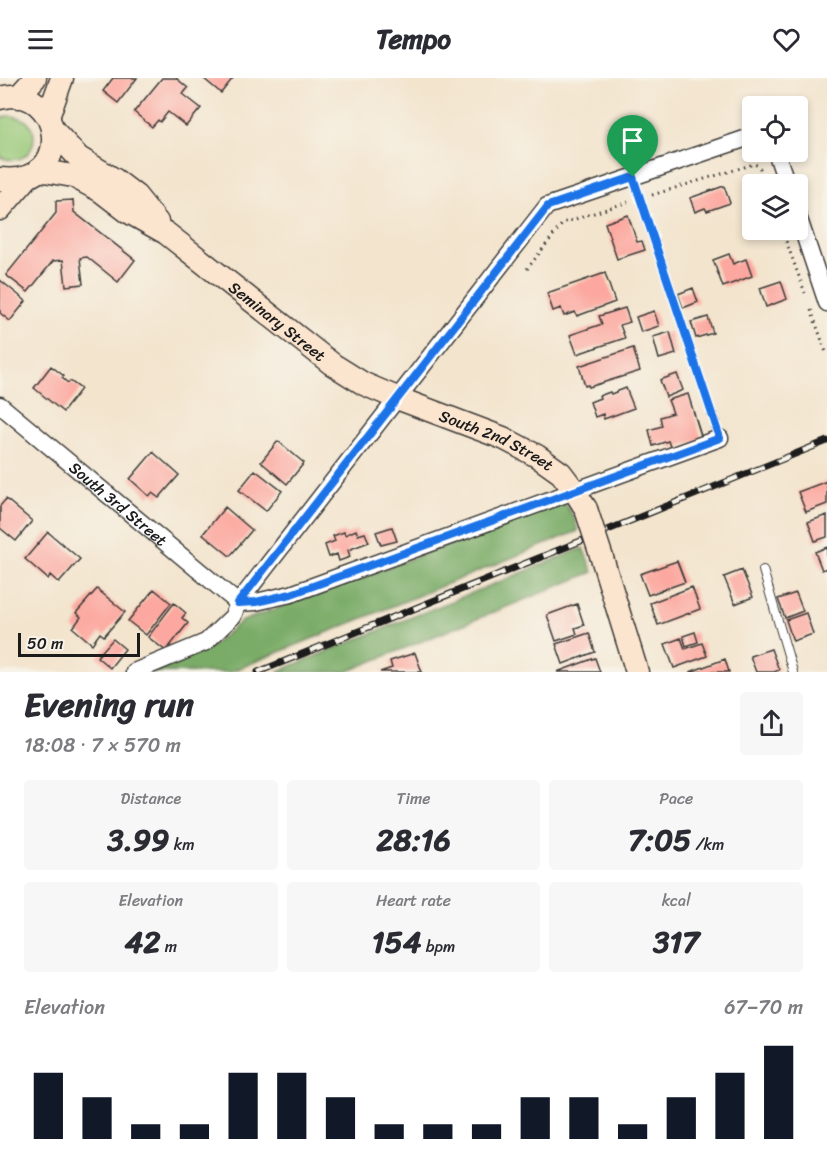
<!DOCTYPE html>
<html lang="en">
<head>
<meta charset="utf-8">
<style>
  :root { --surface:#fff; --page:#f7f7f7; --text:#2b2b33; --muted:#7c7c81; --accent:#111827 }
  body { margin:0; font-family:Sriracha,sans-serif; background:var(--page); color:var(--text); height:100vh; display:flex; flex-direction:column; font-size:22px; white-space:nowrap }
  * { box-sizing:border-box; margin:0 }
  p { font-size:20px; color:var(--muted) }
  .icon { flex:none; width:33px; height:33px; fill:none; stroke:currentColor; stroke-width:2; stroke-linecap:round; stroke-linejoin:round }
  .map { position:relative; height:594px; overflow:hidden }
  .drawer { display:flex; flex-direction:column; background:var(--surface); flex:1 }
  .drawer>* { flex:none }
  .controls { position:absolute; left:742px; top:18px; display:grid; gap:12px }
  .controls a { display:grid; place-items:center; width:66px; height:66px; border-radius:6px; background:var(--surface); box-shadow:0 3px 9px #0003; font-size:30px }
  .scale { position:absolute; left:18px; bottom:15px; width:122px; box-sizing:border-box; padding-left:6px; border:3px solid #1c1c1c; border-top:0; font-size:16px; line-height:21px; white-space:nowrap; color:#1c1c1c; -webkit-text-stroke:4px #f7f3e8; paint-order:stroke }
  .pin { position:absolute; display:grid; place-items:center; width:51px; height:51px; color:#fff; margin:-62px -26px; border-radius:50% 50% 50% 0; rotate:-45deg; box-shadow:0 0 6px #0007 }
  .pin .icon { rotate:45deg }
  .round { display:grid; place-items:center; flex:none; width:63px; height:63px; border-radius:6px; background:var(--page) }
  .summary { display:flex; align-items:center; justify-content:space-between; height:102px; padding:0 24px }
  h1 { font-size:33px; font-weight:700; line-height:45px }
  .stats { display:grid; grid-template-columns:repeat(3,1fr); gap:9px; height:102px; padding:6px 24px }
  .stats div { display:grid; align-content:center; border-radius:6px; background:var(--page); text-align:center }
  .stats b { font-size:30px; font-weight:700 }
  .stats small { font-size:16px; font-weight:400 }
  .stats p { font-size:16px }
  .chart { height:168px; padding:12px 24px }
  .chart p { display:flex; justify-content:space-between }
  .chart svg { width:100%; height:108px; margin-top:6px; stroke:var(--accent); stroke-width:6 }
  header { display:flex; justify-content:space-between; align-items:center; height:78px; padding:0 24px; background:var(--surface); font-size:27px; font-weight:700 }
  .map>svg:first-child { display:block }
  .green { fill:#98c877; stroke:#5a724a; stroke-width:1.5 }
  .forest { fill:#7aac68; stroke:#4b6442; stroke-width:1.5 }
  .building { fill:#fca79f }
  .lines { fill:none; stroke-linecap:round; stroke-linejoin:round }
  .lane-casing { stroke:#3c3a37; stroke-width:10 }
  .street-casing { stroke:#3c3a37; stroke-width:19 }
  .secondary-casing { stroke:#3c3a37; stroke-width:25 }
  .path { stroke:#3c3a37; stroke-width:3; stroke-dasharray:1.5 4.5; stroke-linecap:butt }
  .lane { stroke:#fff; stroke-width:8 }
  .street { stroke:#fff; stroke-width:16 }
  .secondary { stroke:#fce5cf; stroke-width:22 }
  .rail-casing { stroke:#1c1c1c; stroke-width:7 }
  .rail { stroke:#f7f3e8; stroke-width:4.5; stroke-dasharray:14; stroke-linecap:butt }
  .secondary-bridge-casing { stroke:#3c3a37; stroke-width:25; stroke-linecap:butt }
  .secondary-bridge { stroke:#fce5cf; stroke-width:22 }
  .route-casing { stroke:#fff; stroke-width:12 }
  .route { stroke:#1a73e8; stroke-width:8 }
  .labels { text-anchor:middle; stroke-width:4.5; stroke-linejoin:round; paint-order:stroke }
  .street-label { font-size:16px; fill:#1c1c1c; stroke:#f7f3e8 }
</style>
</head>
<body>
<header><svg class="icon" aria-label="menu" viewBox="0 0 24 24"><path d="M4 6h16M4 12h16M4 18h16"/></svg>Tempo<svg class="icon" aria-label="heart" viewBox="0 0 24 24"><path d="M12 20l-8-8c-3-5 5-10 8-4 3-6 11-1 8 4z"/></svg></header>
<div class="map">
<svg width="827" height="594" viewBox="0 0 827 594">
  <rect width="100%" height="100%" fill="#f7f3e8"/>
  <filter id="ink" filterUnits="userSpaceOnUse"><feTurbulence type="fractalNoise" baseFrequency=".0167" numOctaves="2"/><feDisplacementMap in="SourceGraphic" scale="12" xChannelSelector="R" yChannelSelector="G"/><feConvolveMatrix kernelMatrix="1 2 1 2 8 2 1 2 1" color-interpolation-filters="sRGB"/></filter>
  <filter id="wash" filterUnits="userSpaceOnUse"><feTurbulence type="fractalNoise" baseFrequency=".008" numOctaves="4" result="noise"/><feDisplacementMap in="SourceGraphic" scale="24" xChannelSelector="R" yChannelSelector="G"/><feGaussianBlur stdDeviation="1.35" result="paint"/><feColorMatrix in="noise" values="0 0 0 0 0 0 0 0 0 0 0 0 0 0 0 0 0 1.4 0 .05"/><feComposite in="paint" operator="in"/></filter>
  <g filter="url(#wash)">
    <rect width="100%" height="100%" fill="#f3e4cd"/>
    <path class="green" d="M7 38C49 36 38 95 0 79V41Z"/>
    <path class="forest" d="M564 424 574 440 578 453 230 594H152L213 567 240 544Z
      M583 470 593 494 346 594H276Z"/>
    <g id="blocks">
      <path class="building" d="M113 0H137L118 25 103 13Z
        M162 0H176L188 10 183 16 201 30 186 48 168 34 160 44 158 42 152 49 134 34Z
        M203 0H233L221 15Z
        M724 108 730 125 707 133 705 130 695 134 690 120Z
        M73 122 74 134 135 182 118 204 87 179 80 180 83 206 66 208 63 182 53 183 28 214 6 197 56 135V123Z
        M628 137 637 164 642 163 645 172 617 181 605 145Z
        M729 176 733 186 746 181 752 198 723 209 713 182Z
        M605 195 615 224 577 238 575 234 564 238 561 230 553 233 547 215Z
        M0 202 26 223 10 243 0 235Z
        M781 203 787 221 766 229 760 210Z
        M693 210 698 224 683 230 678 216Z
        M625 230 630 244 620 247 625 260 577 276 570 257 602 246 599 238Z
        M654 233 659 248 641 254 636 239Z
        M708 239 713 255 696 260 691 244Z
        M670 254 676 276 659 281 653 259Z
        M633 270 640 293 589 309 588 307 585 308 579 288Z
        M51 288 64 298 62 300 68 305 70 303 81 311 63 334 34 310Z
        M677 296 683 312 666 319 660 302Z
        M626 310 634 330 604 341 603 336 595 339 590 324 600 320 599 318 610 314 611 316Z
        M688 316 702 361 671 371 668 363 653 368 649 352 662 348 660 339 673 335 668 322Z
        M278 363 304 385 287 406 261 384Z
        M153 374 179 397 159 420 152 415 149 418 130 401Z
        M255 392 282 413 266 433 239 412Z
        M827 403V426L806 434 798 414Z
        M6 421 32 443 16 463 0 450V428Z
        M225 429 252 452 230 478 203 456Z
        M827 437V459L815 463 808 444Z
        M392 449 397 463 381 467 376 454Z
        M356 452 358 457 365 455 369 464 348 472 350 479 339 483 337 476 329 479 325 467 335 463 333 458 344 454 345 457Z
        M48 454 80 481 59 505 50 497 48 501 25 481Z
        M827 469V490L822 492 815 474Z
        M677 483 685 504 648 517 640 496Z
        M742 492 753 519 735 526 724 499Z
        M692 509 700 531 658 547 650 525Z
        M97 511 125 534 104 558 100 555 92 566 73 550 81 539 76 535Z
        M154 511 171 525 146 557 128 543Z
        M796 515 803 533 785 540 778 521Z
        M174 525 186 535 182 540 188 545 166 573 148 559Z
        M577 526 584 547 575 550 577 556 556 563 547 537Z
        M806 535 813 556 793 563 786 542Z
        M695 554 698 564 686 568 683 558Z
        M589 555 595 574 563 586 556 566Z
        M681 560 685 571 702 565 707 578 674 590 665 566Z
        M113 561 125 571 110 590 97 579Z
        M771 571 779 592 774 594H756L750 578Z
        M415 575 422 594H380L392 590 390 583Z
        M595 580 600 594H557Z
        M725 581 729 594H690Z"/>
    </g>
  </g>
  <g filter="url(#ink)">
    <use href="#blocks" fill-opacity="0" stroke="#3c3a37" stroke-width="1.5"/>
    <g class="lines">
      <defs>
        <path id="lane" d="M633 99 720 360
          M763 492 793 594"/>
        <g id="street">
          <path d="M776 74 787 106"/>
          <path d="M798 138 827 225"/>
          <path id="s1" d="M0 327 238 525"/>
          <path d="M238 525 256 524 291 516 720 360"/>
          <path d="M134 594 206 564 233 538 238 525 547 128 753 58"/>
        </g>
        <g id="secondary">
          <path d="M18 19 35 0"/>
          <path d="M0 20C62 2 79 110 0 101"/>
          <path d="M48 39 62 0"/>
          <path d="M53 52 79 80 115 102 136 118 157 144"/>
          <path id="s2" d="M39 92 73 98 101 113 127 133 166 155 332 286 364 306 397 320 503 360 537 378 561 395 574 412 586 431"/>
          <path d="M0 131 27 100"/>
          <path d="M602 480 637 594"/>
        </g>
      </defs>
      <use href="#lane" class="lane-casing"/>
      <use href="#street" class="street-casing"/>
      <use href="#secondary" class="secondary-casing"/>
      <path class="path" d="M652 117 754 86 759 88 766 106
        M782 152 805 215
        M527 191 563 145 628 124
        M811 232 827 277"/>
      <use href="#lane" class="lane"/>
      <use href="#street" class="street"/>
      <use href="#secondary" class="secondary"/>
      <defs>
        <path id="rail" d="M258 594 827 363"/>
      </defs>
      <use href="#rail" class="rail-casing"/>
      <use href="#rail" class="rail"/>
      <defs>
        <path id="secondary-bridge" d="M586 431 602 480"/>
      </defs>
      <use href="#secondary-bridge" class="secondary-bridge-casing"/>
      <use href="#secondary-bridge" class="secondary-bridge"/>
    </g>
  </g>
  <g class="lines" filter="url(#ink)">
    <defs>
      <path id="route" d="M633 99 720 360 291 516 256 524 238 525 548 128Z"/>
    </defs>
    <use href="#route" class="route-casing"/>
    <use href="#route" class="route"/>
  </g>
  <g class="labels">
    <g class="street-label">
      <text dy="6" stroke="none"><textPath href="#s2" startOffset="286">Seminary Street</textPath></text>
      <text dy="6" stroke="none"><textPath href="#s2" startOffset="537">South 2nd Street</textPath></text>
      <text dy="6" stroke="none"><textPath href="#s1" startOffset="154">South 3rd Street</textPath></text>
    </g>
  </g>
</svg>
<div class="controls">
<a><svg class="icon" aria-label="locate" viewBox="0 0 24 24"><circle cx="12" cy="12" r="6"/><path d="M12 2v4M12 18v4M2 12h4M18 12h4"/></svg></a>
<a><svg class="icon" aria-label="layers" viewBox="0 0 24 24"><path d="M12 4l9 5-9 5-9-5zM3 14l9 5 9-5"/></svg></a>
</div>
<div class="scale">50 m</div>
<div class="pin" style="left:633px;top:99px;background:#1e9e55"><svg class="icon" aria-label="arrive" viewBox="0 0 24 24"><path d="M6 21V4h12l-3 4 3 4H6"/></svg></div>
</div>
<section class="drawer">
<div class="summary"><div><h1>Evening run</h1><p>18:08 · 7 × 570 m</p></div><a class="round"><svg class="icon" aria-label="share" viewBox="0 0 24 24"><path d="M12 15V3M7 8l5-5 5 5M5 13v7h14v-7"/></svg></a></div>
<div class="stats">
<div><p>Distance</p><b>3.99<small> km</small></b></div>
<div><p>Time</p><b>28:16</b></div>
<div><p>Pace</p><b>7:05<small> /km</small></b></div>
</div>
<div class="stats">
<div><p>Elevation</p><b>42<small> m</small></b></div>
<div><p>Heart rate</p><b>154<small> bpm</small></b></div>
<div><p>kcal</p><b>317</b></div>
</div>
<div class="chart"><p><span>Elevation</span>67–70 m</p>
<svg viewBox="0 0 160 44" preserveAspectRatio="none"><path d="M5 44V17M15 44V27M25 44V38M35 44V38M45 44V17M55 44V17M65 44V27M75 44V38M85 44V38M95 44V38M105 44V27M115 44V27M125 44V38M135 44V27M145 44V17M155 44V6"/></svg>
</div>
</section>
</body>
</html>
